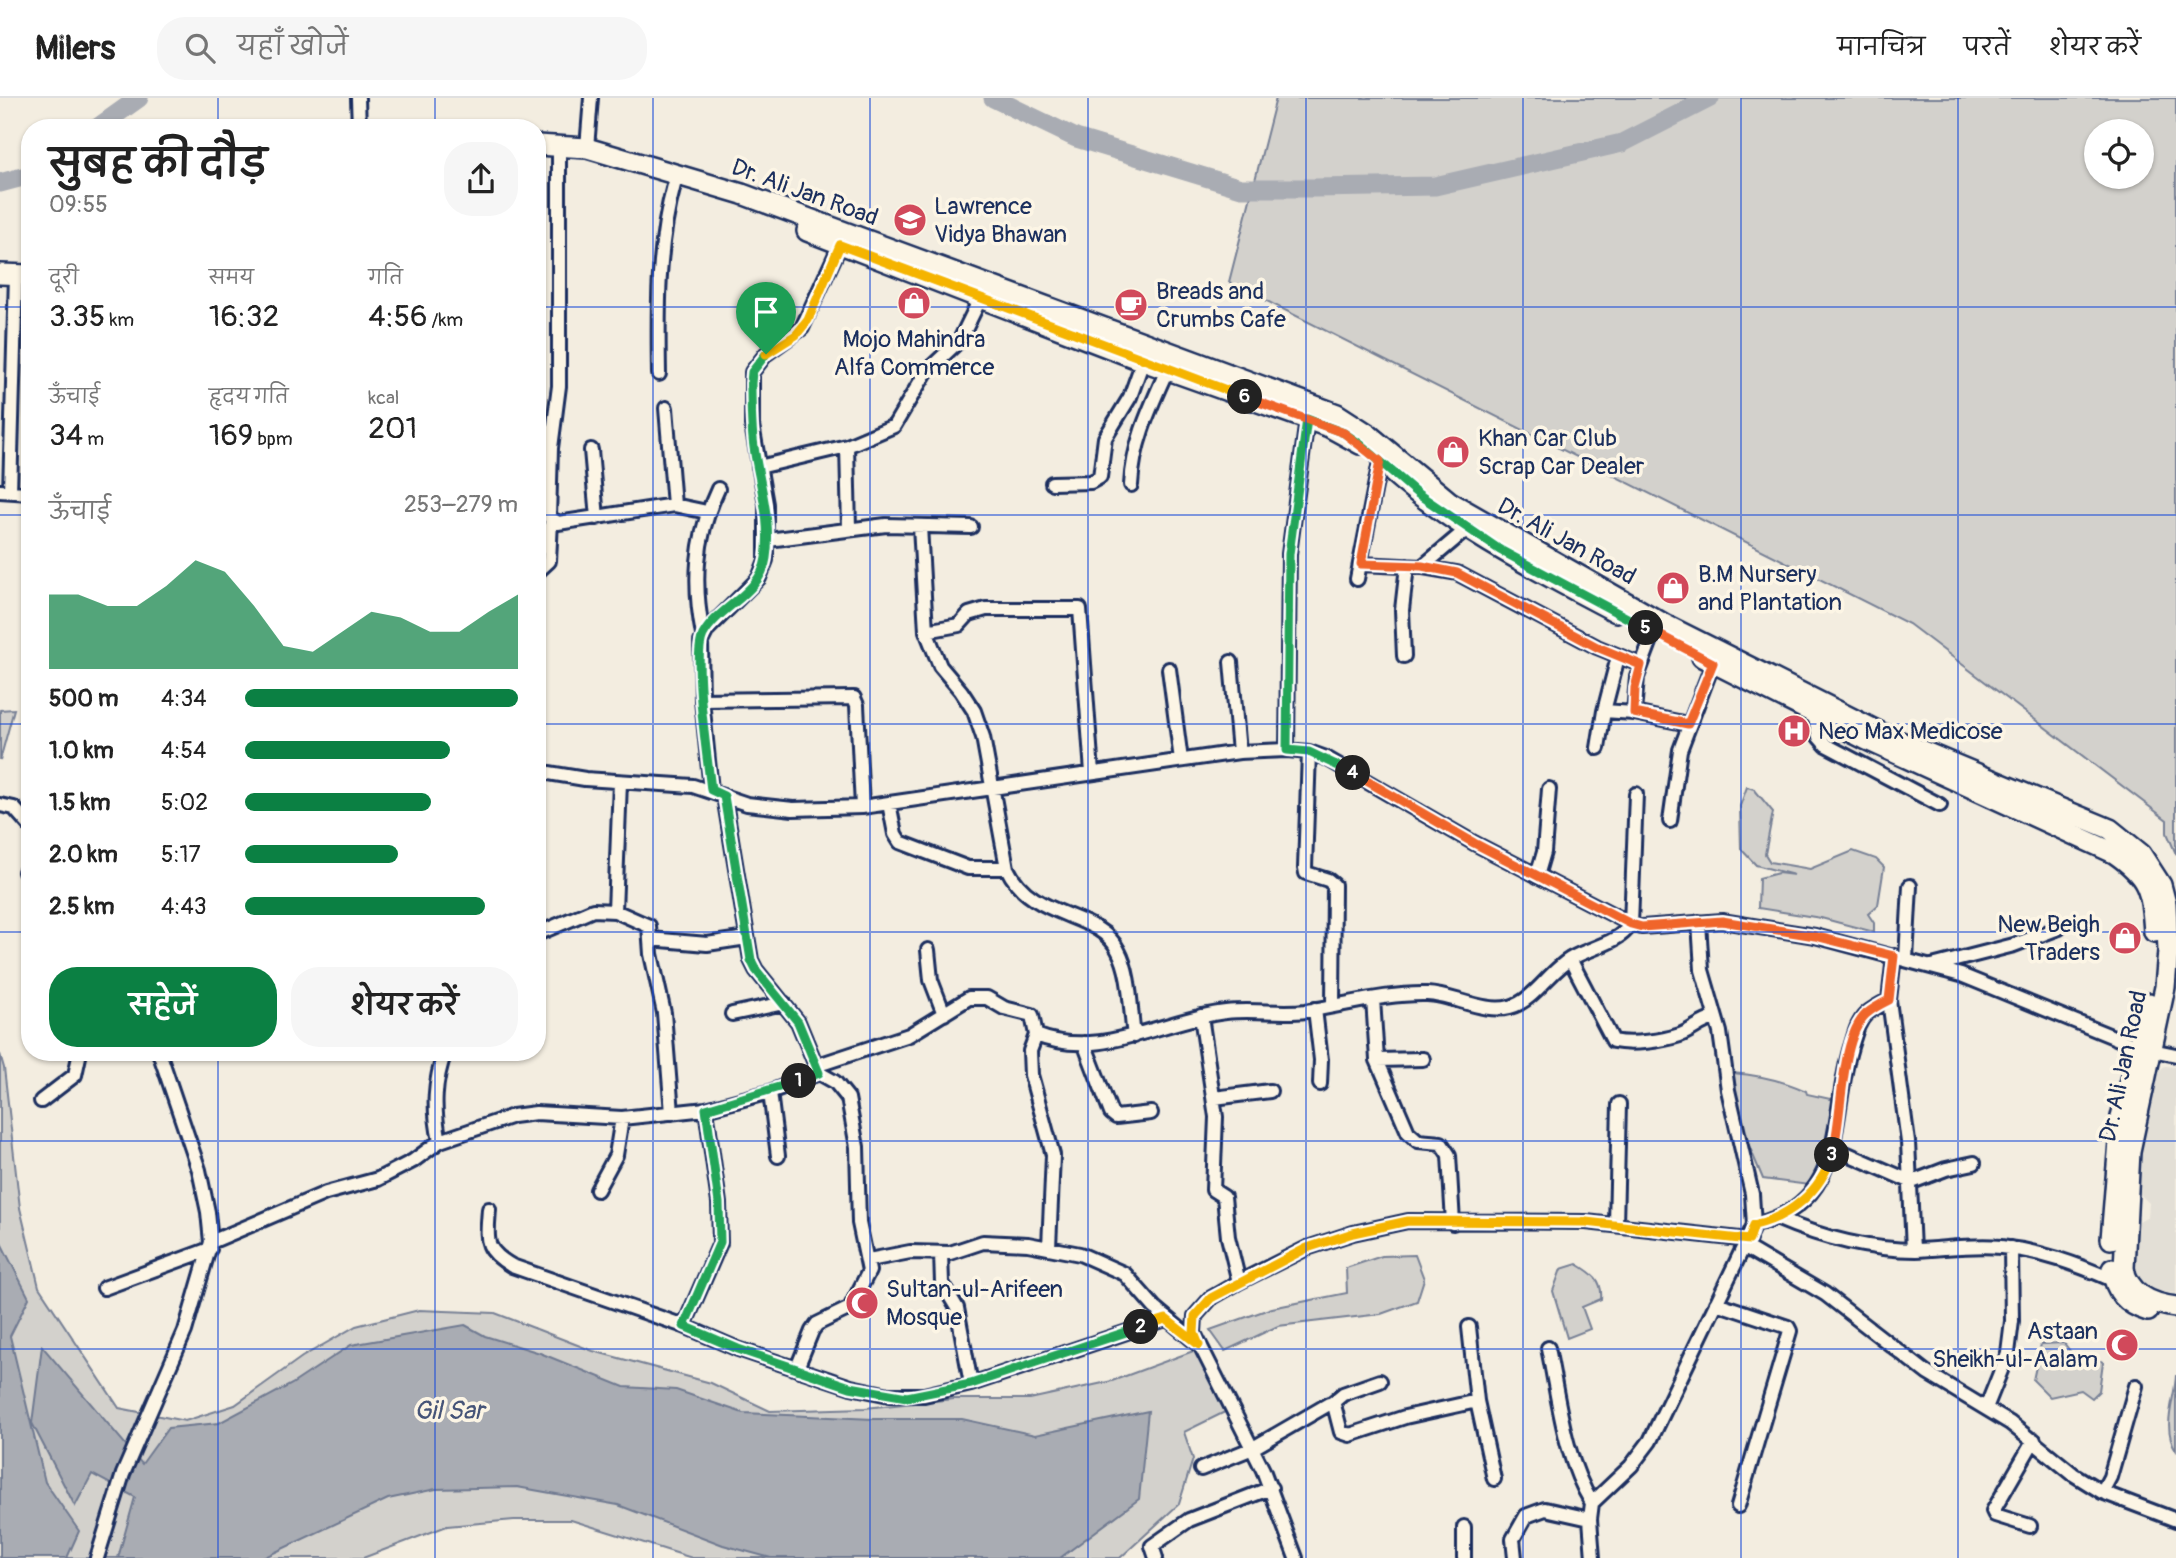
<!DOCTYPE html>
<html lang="hi">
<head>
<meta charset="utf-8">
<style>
  :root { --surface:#fff; --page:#f6f6f6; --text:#222; --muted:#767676; --line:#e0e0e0; --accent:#0b8043 }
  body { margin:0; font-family:Pangolin,"Playpen Sans Deva",sans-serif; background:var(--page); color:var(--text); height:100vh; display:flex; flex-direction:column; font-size:26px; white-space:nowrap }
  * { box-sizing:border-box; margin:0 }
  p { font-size:23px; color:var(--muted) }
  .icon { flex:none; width:38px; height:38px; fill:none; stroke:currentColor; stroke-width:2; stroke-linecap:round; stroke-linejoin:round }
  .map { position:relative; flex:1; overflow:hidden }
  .side { position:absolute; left:21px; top:21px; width:525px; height:942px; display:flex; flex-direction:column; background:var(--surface); border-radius:28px; box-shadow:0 2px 5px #0004 }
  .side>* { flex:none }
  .buttons { position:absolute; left:2084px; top:21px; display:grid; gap:14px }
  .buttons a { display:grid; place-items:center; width:70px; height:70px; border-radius:50%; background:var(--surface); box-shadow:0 2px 5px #0004; font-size:35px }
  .pin { position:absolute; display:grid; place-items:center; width:60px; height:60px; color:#fff; margin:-72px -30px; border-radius:50% 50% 50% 0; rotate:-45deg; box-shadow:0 0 7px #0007 }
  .pin .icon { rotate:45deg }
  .km { position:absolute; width:35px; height:35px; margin:-18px; border-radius:50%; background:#222; color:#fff; font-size:19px; line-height:35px; text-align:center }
  .round { display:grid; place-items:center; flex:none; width:74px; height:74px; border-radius:28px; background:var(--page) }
  .headline { display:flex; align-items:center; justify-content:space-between; height:119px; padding:0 28px }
  h1 { font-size:38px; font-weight:600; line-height:52px }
  .metrics { display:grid; grid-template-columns:repeat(3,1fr); gap:10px; height:119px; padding:7px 28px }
  .metrics div { display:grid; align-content:center }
  .metrics b { font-size:30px; font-weight:600 }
  .metrics small { font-size:19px; font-weight:400 }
  .metrics p { font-size:19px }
  .chart { height:196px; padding:14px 28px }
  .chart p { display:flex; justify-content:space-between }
  .chart svg { width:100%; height:126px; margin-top:7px; fill:var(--accent); opacity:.7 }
  .cta { display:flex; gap:14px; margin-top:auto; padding:14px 28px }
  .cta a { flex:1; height:80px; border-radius:28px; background:var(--accent); color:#fff; font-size:28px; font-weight:600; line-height:80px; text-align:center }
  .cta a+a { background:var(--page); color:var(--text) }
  ul { padding:0 28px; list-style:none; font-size:23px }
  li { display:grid; grid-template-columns:112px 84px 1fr; align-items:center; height:52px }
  li i { height:18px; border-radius:9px; background:var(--accent) }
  header { display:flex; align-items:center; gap:42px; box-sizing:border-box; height:98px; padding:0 35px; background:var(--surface); border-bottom:2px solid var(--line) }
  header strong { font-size:33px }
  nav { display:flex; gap:38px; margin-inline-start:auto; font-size:24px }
  .search { width:490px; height:63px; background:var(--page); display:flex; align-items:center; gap:18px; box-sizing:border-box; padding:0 24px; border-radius:28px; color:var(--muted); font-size:26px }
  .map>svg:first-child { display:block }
  .built { fill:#e3dfd6 }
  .green { fill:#d3d1cc; stroke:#778095; stroke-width:2; fill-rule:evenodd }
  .water { fill:#a9acb3; stroke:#707a91; stroke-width:2 }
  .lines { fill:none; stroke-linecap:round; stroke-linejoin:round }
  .river { stroke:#a9acb3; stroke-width:19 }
  .street-casing { stroke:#1b2f5e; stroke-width:18 }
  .primary-casing { stroke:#1b2f5e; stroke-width:24 }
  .street { stroke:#fcf5e5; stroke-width:12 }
  .primary { stroke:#fcf5e5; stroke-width:19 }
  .split-1-casing { stroke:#fff; stroke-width:14 }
  .split-2-casing { stroke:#fff; stroke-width:14 }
  .split-3-casing { stroke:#fff; stroke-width:14 }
  .split-4-casing { stroke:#fff; stroke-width:14 }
  .split-5-casing { stroke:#fff; stroke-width:14 }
  .split-6-casing { stroke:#fff; stroke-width:14 }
  .split-7-casing { stroke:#fff; stroke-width:14 }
  .split-1 { stroke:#22a559; stroke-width:9 }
  .split-2 { stroke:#22a559; stroke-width:9 }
  .split-3 { stroke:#f5b400; stroke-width:9 }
  .split-4 { stroke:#f0652b; stroke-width:9 }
  .split-5 { stroke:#22a559; stroke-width:9 }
  .split-6 { stroke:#f0652b; stroke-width:9 }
  .split-7 { stroke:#f5b400; stroke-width:9 }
  .grid { fill:none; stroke:#1d4ed8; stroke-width:2; stroke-opacity:0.55 }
  .labels { text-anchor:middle; stroke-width:7; stroke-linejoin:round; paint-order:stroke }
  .street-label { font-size:24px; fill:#1b2f5e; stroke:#fcf5e5 }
  .poi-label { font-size:24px; fill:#1b2f5e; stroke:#fcf5e5; text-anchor:start }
  .water-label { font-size:26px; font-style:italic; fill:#465478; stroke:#fcf5e5 }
</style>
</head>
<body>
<header>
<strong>Milers</strong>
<div class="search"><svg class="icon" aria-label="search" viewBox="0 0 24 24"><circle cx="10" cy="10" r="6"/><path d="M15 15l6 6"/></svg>यहाँ खोजें</div>
<nav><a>मानचित्र</a><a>परतें</a><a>शेयर करें</a></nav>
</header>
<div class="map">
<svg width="2176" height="1460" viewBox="0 0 2176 1460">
  <rect width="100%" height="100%" fill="#f3ede0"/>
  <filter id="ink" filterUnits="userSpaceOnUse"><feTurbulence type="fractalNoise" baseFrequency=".0143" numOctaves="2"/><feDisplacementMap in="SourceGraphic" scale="14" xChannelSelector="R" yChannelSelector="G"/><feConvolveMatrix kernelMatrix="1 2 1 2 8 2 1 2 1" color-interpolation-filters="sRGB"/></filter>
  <g filter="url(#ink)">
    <path class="built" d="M2165 968 2176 969V1196L2152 1192 2138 1181 2135 1166 2134 1126 2148 1118 2149 1105 2136 1092V1070L2152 987 2157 974Z"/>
    <path class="green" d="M1276 0H2176V756L2167 735V722L1909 526 1229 184ZM2096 33H2142V79H2096Z
      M14 611 0 662V612Z
      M1747 689 1754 691 1773 714 1765 756 1770 764 1810 771 1853 753 1876 761 1884 769 1878 807 1868 816 1874 825V834L1821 820 1758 810 1759 780 1778 775 1794 777 1756 767 1741 751 1740 708Z
      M0 956 4 970 20 1110 39 1189 119 1310 185 1323 235 1307 302 1259 356 1228 419 1212 495 1215 593 1253 711 1285 770 1313 865 1310 954 1301H1030L1112 1283 1196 1252 1231 1311 1184 1334 1193 1361 1179 1406 1120 1460H692L571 1422H514L447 1428 363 1460H0Z
      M1732 975C1758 977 1782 982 1806 993L1807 996 1835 1002 1825 1067 1809 1087 1763 1081 1740 1026Z
      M1415 1157 1424 1181 1417 1203 1381 1216 1278 1228 1225 1253 1210 1232 1272 1210 1347 1195 1346 1170 1382 1158Z
      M1577 1166C1592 1175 1603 1182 1601 1201L1582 1209 1590 1231 1567 1240 1553 1193 1561 1171Z
      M2064 1245 2079 1265 2092 1259 2103 1264 2099 1293 2092 1300 2081 1292 2050 1299 2033 1282 2041 1246Z
      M2176 1277V1352C2161 1329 2175 1302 2176 1277Z"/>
    <path class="water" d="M0 1143 29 1200 10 1238 45 1384 79 1433 67 1460H0Z
      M465 1227 485 1238 540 1255 624 1289 676 1292 743 1315 873 1321H962L1035 1337 1148 1313 1139 1401 1060 1460H771L723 1447 618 1407 517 1389 436 1391 388 1401 263 1460H118L135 1399 92 1376 75 1408 32 1325 42 1248 142 1366 168 1330 219 1325 292 1286 351 1247Z"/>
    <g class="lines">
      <path class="river" d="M993 0 1076 40 1241 90H1314L1435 88 1622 45 1710 0
        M97 30 139 0
        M0 85 30 77"/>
      <defs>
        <path id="street" d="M358 0 359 30
          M559 46V288L551 350 549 419 558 425 674 407 707 414
          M587 50 591 0
          M659 276C658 212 657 149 674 87
          M666 310 674 407
          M847 348 849 430
          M591 352 597 420
          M759 369 847 348 894 328 926 274 960 242 983 195
          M1052 385 1091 384 1100 379 1105 340 1130 299 1143 263
          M1131 387C1133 345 1150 310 1167 272
          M0 393 30 395
          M10 394 16 177
          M920 428 926 533 940 568 961 593 974 613 983 639 1007 770C1032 823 1098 812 1118 852 1131 876 1130 911 1134 938
          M768 442 886 427 971 429
          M1361 466 1422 469 1457 475 1597 549 1641 567
          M1422 469 1467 431
          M537 474 549 463 551 423
          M1357 481 1380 363
          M926 533 959 527 969 516 986 511H1080L1092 675
          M703 537C693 486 695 439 718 391
          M1404 558 1402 512 1407 468
          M1231 564 1239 654
          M1169 571 1181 662
          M702 602 854 600 857 607 862 709
          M1604 613 1634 615 1688 626
          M1634 615 1637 579 1654 534
          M1814 616 1819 639 1826 647 1940 707
          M1598 650 1604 613 1618 559
          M1287 652 1289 456 1307 321
          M1309 654 1305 770 1306 775 1328 782 1334 787 1333 907
          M537 673 585 681 693 688 747 706 793 711 862 709 1239 654 1287 652 1309 654 1326 660 1474 745 1631 826 1642 829 1722 823 1815 838 1961 877 2138 949
          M711 692 702 602 701 544 707 532 759 480 766 462V406L752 327V274L766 256 802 230 840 147
          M724 698 751 862 756 872 798 924 819 975 835 984 848 1000 857 1049 859 1125 869 1173 850 1210 817 1226 812 1233 797 1270
          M889 705 895 736 900 744 968 770H1007
          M0 707 14 710 30 728
          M1670 723 1680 652 1713 565
          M25 774 30 768
          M1537 778 1544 754 1549 691
          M615 813 620 684
          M537 836 593 812 615 813 649 828 651 856 664 915 672 1015
          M650 841 707 846 747 840
          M928 852 931 882 944 916
          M1894 858 1889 902 1908 1044 1913 1152
          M1570 861 1613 943C1632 947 1662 943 1680 937 1693 932 1701 923 1715 920
          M1906 861 1910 788
          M1932 868 2014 847 2059 830
          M1373 901 1377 962 1408 1034 1418 1043 1441 1045 1449 1057 1453 1125
          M1315 911 1321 962 1320 986
          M732 916 784 905
          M1201 918 1216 1019 1213 1092 1224 1099 1228 1139 1239 1184
          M1036 937C1100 963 1163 921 1226 914 1253 911 1280 916 1306 913 1346 907 1386 895 1427 896 1453 897 1485 916 1510 909 1534 903 1550 872 1572 860 1591 849 1618 846 1631 826L1636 696
          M1084 945 1111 1015 1116 1019 1151 1015
          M2152 952 2176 957
          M1377 962 1423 961
          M815 968 909 937 969 900H987L1004 910 1032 917 1036 937 1030 953 1031 977 1053 1057 1049 1149
          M770 994 778 1058
          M1214 1000 1270 993
          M41 1003 75 977 80 954
          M440 1043C433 1011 434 984 445 954
          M1834 1050 1912 1084 1946 1071 1974 1065
          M597 1092 616 1057 622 1020
          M489 1111C487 1142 483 1151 512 1168L684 1228 738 1251 851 1289 889 1297H924L971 1286 1166 1221
          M1776 1120C1820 1139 1868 1152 1916 1152 1944 1151 1973 1146 2001 1149 2041 1153 2077 1166 2113 1182
          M1616 1126 1619 1006
          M1754 1127C1849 1105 1829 1021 1851 949 1855 937 1857 925 1866 916 1873 910 1881 906 1889 902
          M211 1144 326 1095 378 1081 413 1063 440 1043 513 1018 536 1015 622 1020 706 1011 770 994 819 975
          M1745 1149 1825 1196 1927 1275 2010 1325 2073 1376 2102 1394 2176 1422
          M941 1155 942 1185 957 1210 971 1286
          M869 1162 910 1154 950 1155 983 1144 1028 1146 1080 1156 1125 1176 1155 1210 1199 1247
          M104 1190 210 1151
          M1716 1205 1788 1229 1790 1233 1738 1408
          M684 1228 720 1145 719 1105 706 1011
          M1469 1229 1477 1303 1494 1381
          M1548 1250C1559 1302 1564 1360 1592 1405
          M1331 1306 1343 1296 1380 1283
          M1986 1310 2008 1255 2012 1223 2011 1150
          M1201 1371 1253 1350 1329 1306 1334 1307 1341 1334 1350 1337 1405 1319 1477 1303
          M2102 1394 2110 1379 2136 1288
          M2030 1428 1995 1417 1993 1413 2034 1342
          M1464 1429V1460
          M97 1460 123 1376 185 1233 211 1144 208 1114 199 1072 159 954
          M1156 1460 1152 1448 1189 1422 1271 1390
          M1296 1460 1263 1372 1194 1235 1195 1218 1211 1200 1239 1184 1307 1150 1353 1135 1408 1123 1586 1124 1749 1142
          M1515 1460 1513 1441 1526 1418 1545 1411 1590 1421
          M1593 1460 1590 1421 1592 1405 1631 1368 1650 1343 1754 1127 1752 1096 1728 992 1720 934 1702 872 1699 824"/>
        <path id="primary" d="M537 47 587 50 742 96 1337 316 1368 336 1450 404 1664 526 1889 639 2110 731 2141 756 2161 787 2166 806 2168 853 2165 889 2130 1053 2124 1170C2128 1197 2152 1206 2176 1209
          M807 133 1143 263 1329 329 1360 346
          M0 176 30 177
          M1393 375C1460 434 1539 473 1616 514
          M1702 559 1865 641 2114 755C2149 779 2151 792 2154 834
          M2111 1141 2121 1019 2149 905
          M2112 1171C2115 1194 2126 1206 2148 1213"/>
      </defs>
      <use href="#street" class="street-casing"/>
      <use href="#primary" class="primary-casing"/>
      <use href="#street" class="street"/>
      <use href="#primary" class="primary"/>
    </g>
  </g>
  <g class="lines" filter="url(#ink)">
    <defs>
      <path id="split-1" d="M766 256 752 274 751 285C751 306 751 328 754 349 759 386 772 421 766 460 761 496 719 508 703 537 692 559 708 663 711 692L724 698 751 862 756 872 798 924 819 975 799 983"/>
      <path id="split-2" d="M799 983 706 1011 719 1105 720 1144 684 1228 738 1251 850 1289 907 1299 971 1286 1141 1229"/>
      <path id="split-3" d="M1141 1229 1166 1221 1199 1247 1194 1235 1195 1218 1211 1200 1307 1150 1353 1135 1408 1123 1586 1124 1749 1142 1754 1127C1790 1119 1821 1093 1832 1057"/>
      <path id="split-4" d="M1353 675 1474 745 1631 826 1642 829 1722 823 1815 838 1894 858 1889 902C1881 906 1873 910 1866 916 1839 942 1843 1022 1832 1057"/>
      <path id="split-5" d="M1353 675 1309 654 1287 652 1289 456 1307 321 1344 335 1360 346 1418 396 1500 452 1646 530"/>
      <path id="split-6" d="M1245 299 1344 335 1380 363 1361 466 1422 468 1457 475 1597 549 1641 567 1635 590 1634 615 1688 626 1713 565 1646 530"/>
      <path id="split-7" d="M766 256 796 237 808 222 840 147 1245 299"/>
    </defs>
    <use href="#split-1" class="split-1-casing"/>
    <use href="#split-2" class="split-2-casing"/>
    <use href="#split-3" class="split-3-casing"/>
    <use href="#split-4" class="split-4-casing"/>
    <use href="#split-5" class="split-5-casing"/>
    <use href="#split-6" class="split-6-casing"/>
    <use href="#split-7" class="split-7-casing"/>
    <use href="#split-1" class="split-1"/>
    <use href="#split-2" class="split-2"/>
    <use href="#split-3" class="split-3"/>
    <use href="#split-4" class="split-4"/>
    <use href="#split-5" class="split-5"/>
    <use href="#split-6" class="split-6"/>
    <use href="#split-7" class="split-7"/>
  </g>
  <path class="grid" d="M218 0V30M435 0V30M653 0V1460M870 0V1460M1088 0V1460M1306 0V1460M1523 0V1460M1741 0V1460M1958 0V1460M0 209H30M537 209H2176M0 417H30M537 417H2176M0 626H30M537 626H2176M0 834H30M537 834H2176M218 954V1460M435 954V1460M0 1043H2176M0 1251H2176"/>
  <defs>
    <symbol id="school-disc" viewBox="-11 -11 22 22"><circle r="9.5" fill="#d1495b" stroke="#fcf5e5"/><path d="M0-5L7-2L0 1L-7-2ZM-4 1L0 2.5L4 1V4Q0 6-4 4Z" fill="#fff"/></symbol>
    <symbol id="shop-disc" viewBox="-11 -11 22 22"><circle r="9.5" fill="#d1495b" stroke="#fcf5e5"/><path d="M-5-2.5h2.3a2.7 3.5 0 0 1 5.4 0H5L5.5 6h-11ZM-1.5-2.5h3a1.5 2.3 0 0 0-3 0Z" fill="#fff"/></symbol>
    <symbol id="cafe-disc" viewBox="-11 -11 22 22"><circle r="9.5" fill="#d1495b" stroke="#fcf5e5"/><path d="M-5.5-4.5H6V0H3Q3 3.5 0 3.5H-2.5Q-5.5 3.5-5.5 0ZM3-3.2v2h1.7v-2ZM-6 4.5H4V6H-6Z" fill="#fff"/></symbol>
    <symbol id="hospital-disc" viewBox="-11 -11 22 22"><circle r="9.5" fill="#d1495b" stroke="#fcf5e5"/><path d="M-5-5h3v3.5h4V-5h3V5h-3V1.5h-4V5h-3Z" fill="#fff"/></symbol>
    <symbol id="mosque-disc" viewBox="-11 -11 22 22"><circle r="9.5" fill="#d1495b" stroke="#fcf5e5"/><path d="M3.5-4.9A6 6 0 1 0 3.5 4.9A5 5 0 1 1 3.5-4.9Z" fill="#fff"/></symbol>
  </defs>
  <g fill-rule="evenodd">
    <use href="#school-disc" x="891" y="103" width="38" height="38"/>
    <use href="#shop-disc" x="895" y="186" width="38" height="38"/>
    <use href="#cafe-disc" x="1112" y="188" width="38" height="38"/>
    <use href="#shop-disc" x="1434" y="335" width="38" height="38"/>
    <use href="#shop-disc" x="1654" y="471" width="38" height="38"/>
    <use href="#hospital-disc" x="1775" y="614" width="38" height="38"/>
    <use href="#shop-disc" x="2106" y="821" width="38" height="38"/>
    <use href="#mosque-disc" x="843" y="1186" width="38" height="38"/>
    <use href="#mosque-disc" x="2103" y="1228" width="38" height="38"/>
  </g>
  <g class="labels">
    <g class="street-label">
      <text transform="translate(805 94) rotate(20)" y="8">Dr. Ali Jan Road</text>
      <text transform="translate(1567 443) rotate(29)" y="8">Dr. Ali Jan Road</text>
      <text transform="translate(2123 968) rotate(-78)" y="8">Dr. Ali Jan Road</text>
    </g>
    <g class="poi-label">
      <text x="934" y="116">Lawrence<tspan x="934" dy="28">Vidya Bhawan</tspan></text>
      <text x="1156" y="201">Breads and<tspan x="1156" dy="28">Crumbs Cafe</tspan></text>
      <text x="914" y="249" text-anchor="middle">Mojo Mahindra<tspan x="914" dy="28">Alfa Commerce</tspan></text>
      <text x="1478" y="348">Khan Car Club<tspan x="1478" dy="28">Scrap Car Dealer</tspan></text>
      <text x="1698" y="484">B.M Nursery<tspan x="1698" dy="28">and Plantation</tspan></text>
      <text x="1818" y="641">Neo Max Medicose</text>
      <text x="2100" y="834" text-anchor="end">New Beigh<tspan x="2100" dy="28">Traders</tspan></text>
      <text x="886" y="1199">Sultan-ul-Arifeen<tspan x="886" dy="28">Mosque</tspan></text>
      <text x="2098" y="1241" text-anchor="end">Astaan<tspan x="2098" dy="28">Sheikh-ul-Aalam</tspan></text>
    </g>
    <g class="water-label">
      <text x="449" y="1321">Gil Sar</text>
    </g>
  </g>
</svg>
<div class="buttons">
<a><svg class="icon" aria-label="locate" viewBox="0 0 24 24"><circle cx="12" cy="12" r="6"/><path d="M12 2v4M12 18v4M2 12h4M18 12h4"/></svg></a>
</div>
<div class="pin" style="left:766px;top:256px;background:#1e9e55"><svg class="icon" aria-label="arrive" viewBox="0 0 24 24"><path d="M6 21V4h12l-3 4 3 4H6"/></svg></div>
<b class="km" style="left:799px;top:983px">1</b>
<b class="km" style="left:1141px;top:1229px">2</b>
<b class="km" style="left:1832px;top:1057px">3</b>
<b class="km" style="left:1353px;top:675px">4</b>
<b class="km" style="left:1646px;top:530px">5</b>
<b class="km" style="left:1245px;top:299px">6</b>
<section class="side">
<div class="headline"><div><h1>सुबह की दौड़</h1><p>09:55</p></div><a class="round"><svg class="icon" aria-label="share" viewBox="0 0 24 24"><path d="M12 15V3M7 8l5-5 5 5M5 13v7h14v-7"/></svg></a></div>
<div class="metrics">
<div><p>दूरी</p><b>3.35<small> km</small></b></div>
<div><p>समय</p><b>16:32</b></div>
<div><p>गति</p><b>4:56<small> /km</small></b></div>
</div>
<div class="metrics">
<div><p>ऊँचाई</p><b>34<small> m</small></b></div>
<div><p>हृदय गति</p><b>169<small> bpm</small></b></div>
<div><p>kcal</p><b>201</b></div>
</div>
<div class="chart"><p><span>ऊँचाई</span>253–279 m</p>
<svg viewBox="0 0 160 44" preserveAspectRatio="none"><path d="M0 44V18L10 18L20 22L30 22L40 15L50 6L60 10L70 22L80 36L90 38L100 31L110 24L120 26L130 31L140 31L150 24L160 18V44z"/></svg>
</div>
<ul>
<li><b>500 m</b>4:34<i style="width:100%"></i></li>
<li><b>1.0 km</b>4:54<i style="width:75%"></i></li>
<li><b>1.5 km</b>5:02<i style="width:68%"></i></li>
<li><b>2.0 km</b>5:17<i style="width:56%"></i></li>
<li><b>2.5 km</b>4:43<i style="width:88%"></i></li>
</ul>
<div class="cta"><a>सहेजें</a><a>शेयर करें</a></div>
</section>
</div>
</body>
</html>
